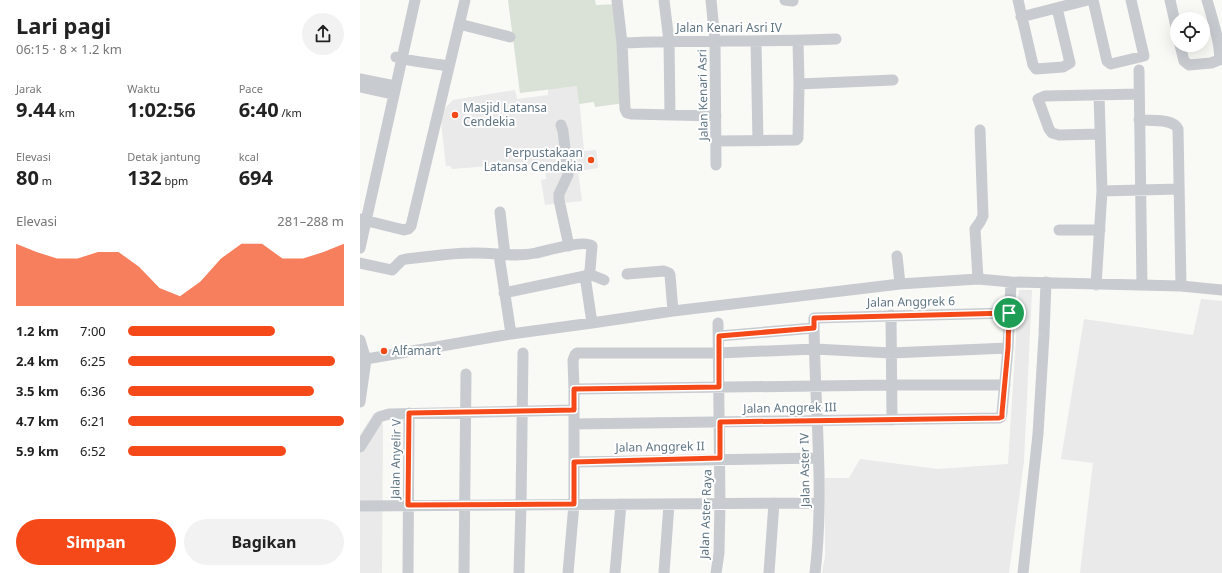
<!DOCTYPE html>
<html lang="id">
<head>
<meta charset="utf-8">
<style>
  :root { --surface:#fff; --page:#f2f2f2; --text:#222; --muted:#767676; --accent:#f54919 }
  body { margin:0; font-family:"Noto Sans",sans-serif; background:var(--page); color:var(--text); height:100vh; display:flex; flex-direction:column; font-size:15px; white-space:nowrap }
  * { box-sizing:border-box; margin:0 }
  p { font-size:13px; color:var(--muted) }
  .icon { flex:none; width:22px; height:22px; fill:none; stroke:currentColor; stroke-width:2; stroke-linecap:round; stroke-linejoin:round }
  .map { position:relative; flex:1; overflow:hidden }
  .details { display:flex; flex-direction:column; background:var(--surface); width:360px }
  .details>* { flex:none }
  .fabs { position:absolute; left:810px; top:12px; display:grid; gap:8px }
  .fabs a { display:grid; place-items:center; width:40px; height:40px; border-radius:50%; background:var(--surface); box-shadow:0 4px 16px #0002; font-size:20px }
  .pin { position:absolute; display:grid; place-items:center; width:34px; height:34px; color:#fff; margin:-17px; border:2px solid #fff; border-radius:50%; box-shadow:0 1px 4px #0007 }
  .round { display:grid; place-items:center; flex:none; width:42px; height:42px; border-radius:21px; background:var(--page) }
  .summary { display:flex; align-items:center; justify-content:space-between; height:68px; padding:0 16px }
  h1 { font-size:22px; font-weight:700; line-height:30px }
  .metrics { display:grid; grid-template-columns:repeat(3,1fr); gap:6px; height:68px; padding:4px 16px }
  .metrics div { display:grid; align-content:center }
  .metrics b { font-size:20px; font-weight:700 }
  .metrics small { font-size:11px; font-weight:400 }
  .metrics p { font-size:11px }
  .chart { height:112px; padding:8px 16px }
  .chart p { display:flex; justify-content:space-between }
  .chart svg { width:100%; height:72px; margin-top:4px; fill:var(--accent); opacity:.7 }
  .button { display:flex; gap:8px; margin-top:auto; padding:8px 16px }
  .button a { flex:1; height:46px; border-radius:24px; background:var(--accent); color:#fff; font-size:16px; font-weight:700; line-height:46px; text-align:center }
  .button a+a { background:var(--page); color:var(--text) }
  ul { padding:0 16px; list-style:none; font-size:13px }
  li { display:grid; grid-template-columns:64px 48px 1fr; align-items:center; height:30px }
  li i { height:10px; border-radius:5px; background:var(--accent) }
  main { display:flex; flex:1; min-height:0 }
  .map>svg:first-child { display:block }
  .built { fill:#e9eae9 }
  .green { fill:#dae1d6 }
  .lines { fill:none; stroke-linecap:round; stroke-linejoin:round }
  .minor { stroke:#c8ccd0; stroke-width:11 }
  .route-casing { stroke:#fff; stroke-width:8 }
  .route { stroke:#f54919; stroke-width:5 }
  .poi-dot { fill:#f54919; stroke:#fff; stroke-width:1.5 }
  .labels { text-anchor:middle; stroke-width:4; stroke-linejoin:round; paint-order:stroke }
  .street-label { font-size:12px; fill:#607584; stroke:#fff }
  .poi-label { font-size:12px; fill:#607584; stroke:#fff; text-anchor:start }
</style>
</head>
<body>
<main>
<section class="details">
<div class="summary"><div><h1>Lari pagi</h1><p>06:15 · 8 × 1.2 km</p></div><a class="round"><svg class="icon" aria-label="share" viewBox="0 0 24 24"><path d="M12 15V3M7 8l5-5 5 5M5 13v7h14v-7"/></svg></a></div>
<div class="metrics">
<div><p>Jarak</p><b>9.44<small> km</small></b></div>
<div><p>Waktu</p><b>1:02:56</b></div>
<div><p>Pace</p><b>6:40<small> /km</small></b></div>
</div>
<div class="metrics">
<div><p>Elevasi</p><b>80<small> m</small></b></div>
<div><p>Detak jantung</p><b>132<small> bpm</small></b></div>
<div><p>kcal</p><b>694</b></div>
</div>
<div class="chart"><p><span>Elevasi</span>281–288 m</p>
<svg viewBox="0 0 160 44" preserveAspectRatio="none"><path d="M0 44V6L10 11L20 15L30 15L40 11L50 11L60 20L70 33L80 38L90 29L100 15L110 6L120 6L130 15L140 15L150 11L160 6V44z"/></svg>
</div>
<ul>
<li><b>1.2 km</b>7:00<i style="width:68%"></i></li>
<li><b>2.4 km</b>6:25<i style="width:96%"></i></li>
<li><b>3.5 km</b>6:36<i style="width:86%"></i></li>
<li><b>4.7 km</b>6:21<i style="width:100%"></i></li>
<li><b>5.9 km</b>6:52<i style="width:73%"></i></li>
</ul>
<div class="button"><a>Simpan</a><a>Bagikan</a></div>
</section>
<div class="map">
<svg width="862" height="573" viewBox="0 0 862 573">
  <rect width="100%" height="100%" fill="#f9f9f6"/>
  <path class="built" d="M218 86 224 151 236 150 238 168 218 171 222 201 185 205 181 180 186 179 185 165 168 166 167 163 92 169 90 166H86L80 113 93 100 155 90 157 99 188 95V89Z
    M659 290H672L664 461 649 573H462L465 557V478H489L500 459 578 469 648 464Z
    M841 299 862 301V573H720L733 463 701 459 724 319 833 335Z
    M14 413 23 425 22 573H0V435Z"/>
  <path class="green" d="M148 0H235L236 5 258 4 265 103 235 107 234 102 219 104 217 86 160 93Z"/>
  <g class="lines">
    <path class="minor" d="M257 0 262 43 265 109 267 113 271 114 356 116
      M304 0 309 41 310 115
      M351 0 355 41 356 165
      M425 0 433 1
      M658 0 673 65 676 69 703 67 710 63 697 8
      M733 0 747 61 751 64 784 56 771 0
      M810 0 817 31
      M661 17 728 0
      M99 24 150 37
      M396 42 398 141
      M262 43C333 40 405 42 476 39
      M820 45 824 61 829 65 851 63 859 60C862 48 851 14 847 0
      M36 57C53 62 70 63 88 66
      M779 70 782 285
      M0 79 35 86
      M439 84 533 80
      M0 87 33 94
      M779 120C790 121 813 118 818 129L821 286
      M201 125 203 131 208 175 199 194V200L209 246
      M740 134 699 135 692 133 689 129 678 99 685 96 779 94
      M356 141 436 140 438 138 439 84 438 41
      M742 191 819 189
      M140 212 145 255
      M0 219 44 230 48 229 51 226 105 0
      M699 230H740
      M0 248 55 0
      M139 255 151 334
      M537 256 540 284
      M0 263 32 270 42 260 46 259C68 257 89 253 111 253 133 252 154 258 176 253 186 251 225 239 232 246L230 270 229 274 225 276 144 293
      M229 274 244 280
      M267 274 304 271 309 273 310 275 313 311
      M225 276 232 323
      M618 279 615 229 620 222 623 216 620 130
      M736 285 742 191 739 95
      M531 315 532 420
      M359 336 454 328
      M0 340 6 360 0 402
      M0 360 151 334 232 323 313 311 540 284 618 279 651 282 821 286 862 290
      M214 389 531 385H645
      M214 424 639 418 641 417 642 413 648 348 651 282
      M0 447 19 417 29 414 214 410
      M214 462 458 458
      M0 506 459 503
      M48 573 49 413
      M104 573 106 374
      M159 573 161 505 163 353
      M208 573 214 504V389L213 360 215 355 217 353H358L455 349 531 353 648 348
      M255 573 261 504
      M304 573 309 504
      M356 573 359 553 360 503 358 323
      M409 573 414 503
      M455 573C465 488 454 403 454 318L649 313
      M663 573 678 434 684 335 686 282"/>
  </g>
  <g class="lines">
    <defs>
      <path id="route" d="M649 313 648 348 642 413V417L639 418 360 422V458L214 462V504L48 505 49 413 214 410V389L359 387V336L454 328V318Z"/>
    </defs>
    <use href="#route" class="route-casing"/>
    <use href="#route" class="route"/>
  </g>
  <g class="poi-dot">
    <circle cx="95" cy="115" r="4"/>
    <circle cx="231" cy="160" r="4"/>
    <circle cx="24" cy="351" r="4"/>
  </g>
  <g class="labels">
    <g class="street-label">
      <text x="369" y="32">Jalan Kenari Asri IV</text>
      <text transform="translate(343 95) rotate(-91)" y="4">Jalan Kenari Asri</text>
      <text transform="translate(551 302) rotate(-1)" y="4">Jalan Anggrek 6</text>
      <text transform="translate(430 408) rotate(-1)" y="4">Jalan Anggrek III</text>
      <text transform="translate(300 447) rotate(-1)" y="4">Jalan Anggrek II</text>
      <text transform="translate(36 459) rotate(-89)" y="4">Jalan Anyelir V</text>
      <text transform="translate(445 470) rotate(-91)" y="4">Jalan Aster IV</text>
      <text transform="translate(346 514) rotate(-88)" y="4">Jalan Aster Raya</text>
    </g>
    <g class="poi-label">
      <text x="103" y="112">Masjid Latansa<tspan x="103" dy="14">Cendekia</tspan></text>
      <text x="223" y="157" text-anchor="end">Perpustakaan<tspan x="223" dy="14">Latansa Cendekia</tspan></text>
      <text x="32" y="355">Alfamart</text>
    </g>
  </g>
</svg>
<div class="fabs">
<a><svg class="icon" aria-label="locate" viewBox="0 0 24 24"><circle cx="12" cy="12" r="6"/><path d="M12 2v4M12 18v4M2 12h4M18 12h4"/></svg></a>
</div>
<div class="pin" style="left:649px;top:313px;background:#1e9e55"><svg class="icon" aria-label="arrive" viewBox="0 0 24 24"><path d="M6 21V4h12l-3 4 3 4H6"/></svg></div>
</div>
</main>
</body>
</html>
